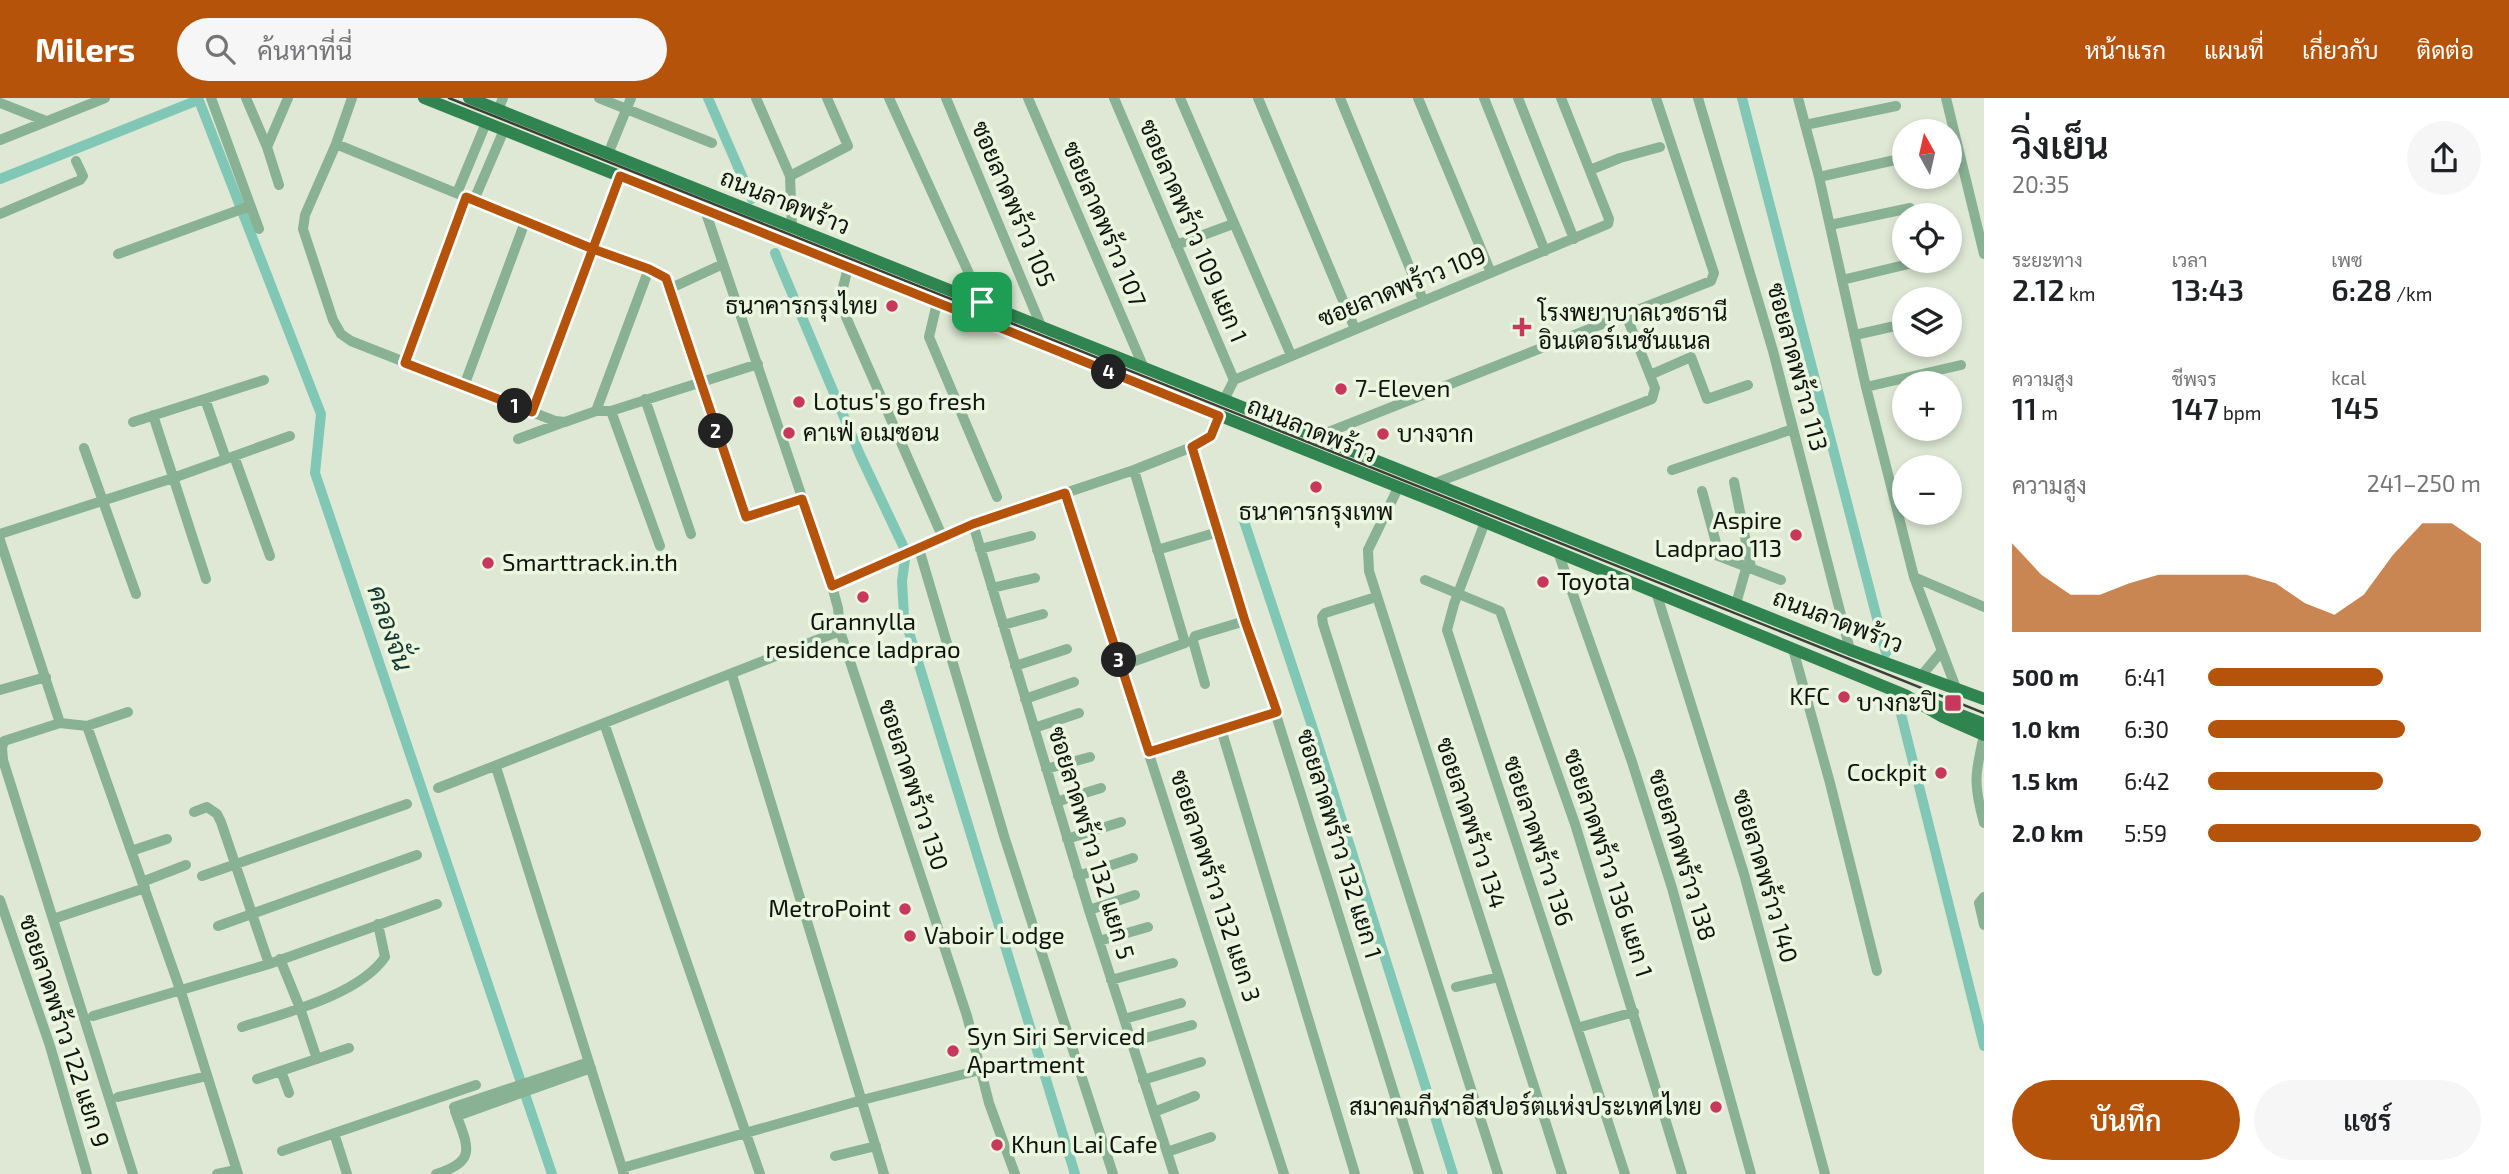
<!DOCTYPE html>
<html lang="th">
<head>
<meta charset="utf-8">
<style>
  :root { --surface:#fff; --page:#f6f6f6; --text:#202124; --muted:#757577; --accent:#b45309 }
  body { margin:0; font-family:"Exo 2",Sarabun,sans-serif; background:var(--page); color:var(--text); height:100vh; display:flex; flex-direction:column; font-size:26px; white-space:nowrap }
  * { box-sizing:border-box; margin:0 }
  p { font-size:23px; color:var(--muted) }
  .icon { flex:none; width:38px; height:38px; fill:none; stroke:currentColor; stroke-width:2; stroke-linecap:round; stroke-linejoin:round }
  .map { position:relative; flex:1; overflow:hidden }
  .side { display:flex; flex-direction:column; background:var(--surface); width:525px }
  .side>* { flex:none }
  .needle { width:46px; rotate:352deg }
  .fabs { position:absolute; left:1892px; top:21px; display:grid; gap:14px }
  .fabs a { display:grid; place-items:center; width:70px; height:70px; border-radius:50%; background:var(--surface); box-shadow:0 4px 10px #0003; font-size:35px }
  .pin { position:absolute; display:grid; place-items:center; width:60px; height:60px; color:#fff; margin:-30px; border-radius:14px; box-shadow:0 4px 10px #0006 }
  .km { position:absolute; width:35px; height:35px; margin:-18px; border-radius:50%; background:#222; color:#fff; font-size:19px; line-height:35px; text-align:center }
  .round { display:grid; place-items:center; flex:none; width:74px; height:74px; border-radius:37px; background:var(--page) }
  .overview { display:flex; align-items:center; justify-content:space-between; height:119px; padding:0 28px }
  h1 { font-size:38px; font-weight:600; line-height:52px }
  .stats { display:grid; grid-template-columns:repeat(3,1fr); gap:10px; height:119px; padding:7px 28px }
  .stats div { display:grid; align-content:center }
  .stats b { font-size:30px; font-weight:600 }
  .stats small { font-size:19px; font-weight:400 }
  .stats p { font-size:19px }
  .chart { height:196px; padding:14px 28px }
  .chart p { display:flex; justify-content:space-between }
  .chart svg { width:100%; height:126px; margin-top:7px; fill:var(--accent); opacity:.7 }
  .action { display:flex; gap:14px; margin-top:auto; padding:14px 28px }
  .action a { flex:1; height:80px; border-radius:42px; background:var(--accent); color:#fff; font-size:28px; font-weight:600; line-height:80px; text-align:center }
  .action a+a { background:var(--page); color:var(--text) }
  ul { padding:0 28px; list-style:none; font-size:23px }
  li { display:grid; grid-template-columns:112px 84px 1fr; align-items:center; height:52px }
  li i { height:18px; border-radius:9px; background:var(--accent) }
  header { display:flex; align-items:center; gap:42px; box-sizing:border-box; height:98px; padding:0 35px; background:var(--accent); color:#fff }
  header strong { font-size:33px }
  nav { display:flex; gap:38px; margin-inline-start:auto; font-size:24px }
  .search { width:490px; height:63px; background:var(--page); display:flex; align-items:center; gap:18px; box-sizing:border-box; padding:0 24px; border-radius:38px; color:var(--muted); font-size:26px }
  main { display:flex; flex:1; min-height:0 }
  .map>svg:first-child { display:block }
  .lines { fill:none; stroke-linecap:round; stroke-linejoin:round }
  .canal { stroke:#81c7b5; stroke-width:10 }
  .minor { stroke:#89b193; stroke-width:10 }
  .major { stroke:#30844f; stroke-width:12 }
  .rail { stroke:#3b4036; stroke-width:2.5 }
  .route-casing { stroke:#fff; stroke-width:14 }
  .route { stroke:#b45309; stroke-width:9 }
  .poi-dot { fill:#c7385c; stroke:#ebf6e1; stroke-width:2.5 }
  .labels { text-anchor:middle; stroke-width:7; stroke-linejoin:round; paint-order:stroke }
  .street-label { font-size:24px; fill:#0f130c; stroke:#ebf6e1 }
  .poi-label { font-size:24px; fill:#0f130c; stroke:#ebf6e1; text-anchor:start }
  .water-label { font-size:26px; font-style:italic; fill:#14362f; stroke:#ebf6e1 }
</style>
</head>
<body>
<header>
<strong>Milers</strong>
<div class="search"><svg class="icon" aria-label="search" viewBox="0 0 24 24"><circle cx="10" cy="10" r="6"/><path d="M15 15l6 6"/></svg>ค้นหาที่นี่</div>
<nav><a>หน้าแรก</a><a>แผนที่</a><a>เกี่ยวกับ</a><a>ติดต่อ</a></nav>
</header>
<main>
<div class="map">
<svg width="1984" height="1076" viewBox="0 0 1984 1076">
  <rect width="100%" height="100%" fill="#dee8d4"/>
  <g class="lines">
    <path class="canal" d="M198 0 321 316 315 375 552 1076
      M708 0 752 101
      M1742 0 1886 555
      M0 81 198 2
      M775 155 860 357 906 454 902 483 904 518 1075 1076
      M1243 420 1315 637 1453 1076
      M1900 612 1984 948"/>
    <path class="minor" d="M211 0 259 131
      M246 0 267 49 288 0
      M352 0 336 46 305 117 303 131 333 222 341 236 351 243 555 323 565 324 596 313H611L758 266
      M599 0 712 45
      M756 0 790 78 792 129
      M889 0 982 204
      M946 0 1041 228
      M1028 0 1143 268
      M1114 0 1234 282
      M1180 0 1291 257
      M1258 0 1355 231
      M1340 0 1423 202
      M1418 0 1491 175
      M1484 0 1545 153
      M1518 0 1574 141
      M1698 0 1773 253 1850 552
      M1798 0 1819 79 1866 289 1914 479 1956 590
      M1946 0 1984 156
      M0 5 46 23
      M498 12 503 0
      M1805 27 1896 8
      M0 42 105 0
      M336 46 593 151 649 171 665 180 745 419 802 401
      M267 49 279 87
      M608 56 631 0
      M1590 72 1620 60 1660 49
      M790 78 848 48 827 0
      M1819 79 1904 60
      M457 95 486 25
      M474 102 504 32
      M705 112 832 488 838 510 840 533 967 918 989 1005 1015 1076
      M0 116 80 82 83 78 76 63
      M1830 127 1910 110
      M1176 147 1233 126
      M118 156 250 108
      M848 169 842 194 846 219 939 431
      M1842 182 1921 163
      M669 191 723 166
      M937 205 929 239 997 399
      M1855 237 1904 226
      M405 265 466 99
      M1650 277 1691 259 1707 301 1748 287
      M464 288 525 124
      M1866 289 1961 267
      M205 301 226 361
      M645 301 691 436
      M1224 302 1234 282 1608 126 1609 121 1561 0
      M596 313 649 171
      M611 313 660 448
      M532 314 620 78
      M153 317 206 481
      M133 324 264 282
      M1316 339 1711 183 1714 175 1656 0
      M518 341 564 324
      M1192 349C1267 592 1345 833 1419 1076
      M84 350 136 496
      M234 358 270 458
      M1672 372 1793 331
      M1734 384 1751 469
      M1433 386 1652 301 1655 290 1626 217
      M1398 390 1368 452 1369 473 1562 1076
      M1702 393 1719 456
      M1065 395 1284 1076
      M1485 424 1454 506 1447 532 1625 1076
      M973 426 1089 812 1174 1076
      M0 436 173 380 290 338
      M0 442 60 625
      M919 451 1005 741 1113 1076
      M980 451 1031 438
      M1157 452 1218 434
      M1703 452 1781 482
      M1558 454 1631 661 1672 790 1751 1076
      M1914 479 1984 509
      M1425 482 1500 513 1575 726 1682 1076
      M832 488 973 426 1134 372 1192 349 1211 338 1219 318
      M992 490 1035 480
      M1656 494 1744 776 1825 1076
      M1376 499 1325 515 1322 519 1323 526 1498 1076
      M1736 506 1747 467
      M1003 527 1043 516
      M1793 551 1830 685 1877 873
      M1015 568 1067 551
      M1121 568 1185 545 1134 372
      M732 577 884 1076
      M1922 577 1941 554
      M1205 586 1193 543 1195 538 1245 523
      M0 592 46 579
      M1025 601 1074 584
      M128 614 87 628 60 625 4 643 2 650 3 662 133 1076
      M604 625 760 1076
      M87 628 181 894 238 1076
      M1034 630 1079 615
      M1221 631 1355 1076
      M1984 637C1975 676 1973 685 1984 725
      M1149 654 1277 614
      M496 669 624 1076
      M1046 671 1090 659
      M438 690 840 533
      M1056 704 1101 690
      M194 714 207 709 217 716 221 724 269 866
      M1067 741 1121 724
      M131 753 167 741
      M202 778 407 706
      M1078 778 1133 760
      M142 784 186 767
      M1984 799 1979 805 1984 827
      M0 802 50 948 87 1076
      M1089 812 1135 797
      M53 821 145 790
      M218 828 417 757
      M1099 843 1148 829
      M280 861 300 910 317 961
      M1111 882 1173 865
      M1456 889 1499 879
      M93 918 269 866 437 806
      M1124 921 1181 905
      M242 929C285 915 359 897 385 859L378 826
      M1577 930 1634 914
      M1131 944 1192 927
      M281 973 289 995
      M257 981 349 950
      M1143 982 1201 964
      M118 999 207 978
      M454 1009 589 964
      M1154 1014 1195 998
      M457 1018 591 970
      M334 1035 347 1076
      M282 1053 476 987
      M1167 1054 1211 1039
      M835 1058 876 1048
      M622 1070 862 1002 980 972
      M217 1076 236 1072
      M436 1076C478 1063 468 1049 455 1013"/>
    <path class="major" d="M424 0 1441 406 1905 597 1943 619 1984 637
      M469 0 1850 552 1984 601
      M1935 607 1984 626"/>
    <path class="rail" d="M449 0 1984 615"/>
  </g>
  <g class="lines">
    <defs>
      <path id="route" d="M982 204 962 197 956 212 620 78 532 314 405 265 466 99 593 151 649 171 666 180 746 419 802 401 832 488 973 426 1065 395 1149 654 1277 614 1245 523 1192 349 1211 338 1219 318 976 220 982 204"/>
    </defs>
    <use href="#route" class="route-casing"/>
    <use href="#route" class="route"/>
  </g>
  <g class="poi-dot">
    <circle cx="892" cy="208" r="7"/>
    <path d="M1518.5 218.5h7v7h7v7h-7v7h-7v-7h-7v-7h7z"/>
    <circle cx="1341" cy="291" r="7"/>
    <circle cx="799" cy="304" r="7"/>
    <circle cx="789" cy="335" r="7"/>
    <circle cx="1383" cy="336" r="7"/>
    <circle cx="1316" cy="389" r="7"/>
    <circle cx="1796" cy="437" r="7"/>
    <circle cx="488" cy="465" r="7"/>
    <circle cx="1543" cy="484" r="7"/>
    <circle cx="863" cy="499" r="7"/>
    <circle cx="1844" cy="599" r="7"/>
    <rect x="1944" y="596" width="18" height="18" rx="3.5"/>
    <circle cx="1941" cy="675" r="7"/>
    <circle cx="905" cy="811" r="7"/>
    <circle cx="910" cy="838" r="7"/>
    <circle cx="953" cy="953" r="7"/>
    <circle cx="1716" cy="1009" r="7"/>
    <circle cx="997" cy="1047" r="7"/>
  </g>
  <g class="labels">
    <g class="street-label">
      <text transform="translate(785 104) rotate(22)" y="8">ถนนลาดพร้าว</text>
      <text transform="translate(1013 106) rotate(67)" y="8">ซอยลาดพร้าว 105</text>
      <text transform="translate(1104 126) rotate(67)" y="8">ซอยลาดพร้าว 107</text>
      <text transform="translate(1193 133) rotate(67)" y="8">ซอยลาดพร้าว 109 แยก 1</text>
      <text transform="translate(1402 189) rotate(-22)" y="8">ซอยลาดพร้าว 109</text>
      <text transform="translate(1797 269) rotate(75)" y="8">ซอยลาดพร้าว 113</text>
      <text transform="translate(1312 332) rotate(22)" y="8">ถนนลาดพร้าว</text>
      <text transform="translate(1838 523) rotate(21)" y="8">ถนนลาดพร้าว</text>
      <text transform="translate(913 687) rotate(72)" y="8">ซอยลาดพร้าว 130</text>
      <text transform="translate(1471 725) rotate(72)" y="8">ซอยลาดพร้าว 134</text>
      <text transform="translate(1538 743) rotate(72)" y="8">ซอยลาดพร้าว 136</text>
      <text transform="translate(1091 745) rotate(73)" y="8">ซอยลาดพร้าว 132 แยก 5</text>
      <text transform="translate(1339 746) rotate(73)" y="8">ซอยลาดพร้าว 132 แยก 1</text>
      <text transform="translate(1682 757) rotate(73)" y="8">ซอยลาดพร้าว 138</text>
      <text transform="translate(1608 765) rotate(72)" y="8">ซอยลาดพร้าว 136 แยก 1</text>
      <text transform="translate(1765 778) rotate(74)" y="8">ซอยลาดพร้าว 140</text>
      <text transform="translate(1215 788) rotate(72)" y="8">ซอยลาดพร้าว 132 แยก 3</text>
      <text transform="translate(64 933) rotate(72)" y="8">ซอยลาดพร้าว 122 แยก 9</text>
    </g>
    <g class="poi-label">
      <text x="878" y="216" text-anchor="end">ธนาคารกรุงไทย</text>
      <text x="1538" y="223">โรงพยาบาลเวชธานี<tspan x="1538" dy="28">อินเตอร์เนชันแนล</tspan></text>
      <text x="1355" y="299">7-Eleven</text>
      <text x="813" y="312">Lotus's go fresh</text>
      <text x="803" y="343">คาเฟ่ อเมซอน</text>
      <text x="1397" y="344">บางจาก</text>
      <text x="1316" y="422" text-anchor="middle">ธนาคารกรุงเทพ</text>
      <text x="1782" y="431" text-anchor="end">Aspire<tspan x="1782" dy="28">Ladprao 113</tspan></text>
      <text x="502" y="473">Smarttrack.in.th</text>
      <text x="1557" y="492">Toyota</text>
      <text x="863" y="532" text-anchor="middle">Grannylla<tspan x="863" dy="28">residence ladprao</tspan></text>
      <text x="1830" y="607" text-anchor="end">KFC</text>
      <text x="1937" y="613" text-anchor="end">บางกะปิ</text>
      <text x="1927" y="683" text-anchor="end">Cockpit</text>
      <text x="891" y="819" text-anchor="end">MetroPoint</text>
      <text x="924" y="846">Vaboir Lodge</text>
      <text x="967" y="947">Syn Siri Serviced<tspan x="967" dy="28">Apartment</tspan></text>
      <text x="1702" y="1017" text-anchor="end">สมาคมกีฬาอีสปอร์ตแห่งประเทศไทย</text>
      <text x="1011" y="1055">Khun Lai Cafe</text>
    </g>
    <g class="water-label">
      <text transform="translate(390 530) rotate(71)" y="9">คลองจั่น</text>
    </g>
  </g>
</svg>
<div class="fabs">
<a><svg class="needle" viewBox="-14 -14 28 28"><path d="M0-13l5 13h-10z" fill="#e53935"/><path d="M0 13l5-13h-10z" fill="#757577"/></svg></a>
<a><svg class="icon" aria-label="locate" viewBox="0 0 24 24"><circle cx="12" cy="12" r="6"/><path d="M12 2v4M12 18v4M2 12h4M18 12h4"/></svg></a>
<a><svg class="icon" aria-label="layers" viewBox="0 0 24 24"><path d="M12 4l9 5-9 5-9-5zM3 14l9 5 9-5"/></svg></a>
<a>+</a>
<a>−</a>
</div>
<div class="pin" style="left:982px;top:204px;background:#1e9e55"><svg class="icon" aria-label="arrive" viewBox="0 0 24 24"><path d="M6 21V4h12l-3 4 3 4H6"/></svg></div>
<b class="km" style="left:515px;top:308px">1</b>
<b class="km" style="left:716px;top:333px">2</b>
<b class="km" style="left:1119px;top:562px">3</b>
<b class="km" style="left:1109px;top:274px">4</b>
</div>
<section class="side">
<div class="overview"><div><h1>วิ่งเย็น</h1><p>20:35</p></div><a class="round"><svg class="icon" aria-label="share" viewBox="0 0 24 24"><path d="M12 15V3M7 8l5-5 5 5M5 13v7h14v-7"/></svg></a></div>
<div class="stats">
<div><p>ระยะทาง</p><b>2.12<small> km</small></b></div>
<div><p>เวลา</p><b>13:43</b></div>
<div><p>เพซ</p><b>6:28<small> /km</small></b></div>
</div>
<div class="stats">
<div><p>ความสูง</p><b>11<small> m</small></b></div>
<div><p>ชีพจร</p><b>147<small> bpm</small></b></div>
<div><p>kcal</p><b>145</b></div>
</div>
<div class="chart"><p><span>ความสูง</span>241–250 m</p>
<svg viewBox="0 0 160 44" preserveAspectRatio="none"><path d="M0 44V13L10 24L20 31L30 31L40 27L50 24L60 24L70 24L80 24L90 27L100 34L110 38L120 31L130 17L140 6L150 6L160 13V44z"/></svg>
</div>
<ul>
<li><b>500 m</b>6:41<i style="width:64%"></i></li>
<li><b>1.0 km</b>6:30<i style="width:72%"></i></li>
<li><b>1.5 km</b>6:42<i style="width:64%"></i></li>
<li><b>2.0 km</b>5:59<i style="width:100%"></i></li>
</ul>
<div class="action"><a>บันทึก</a><a>แชร์</a></div>
</section>
</main>
</body>
</html>
